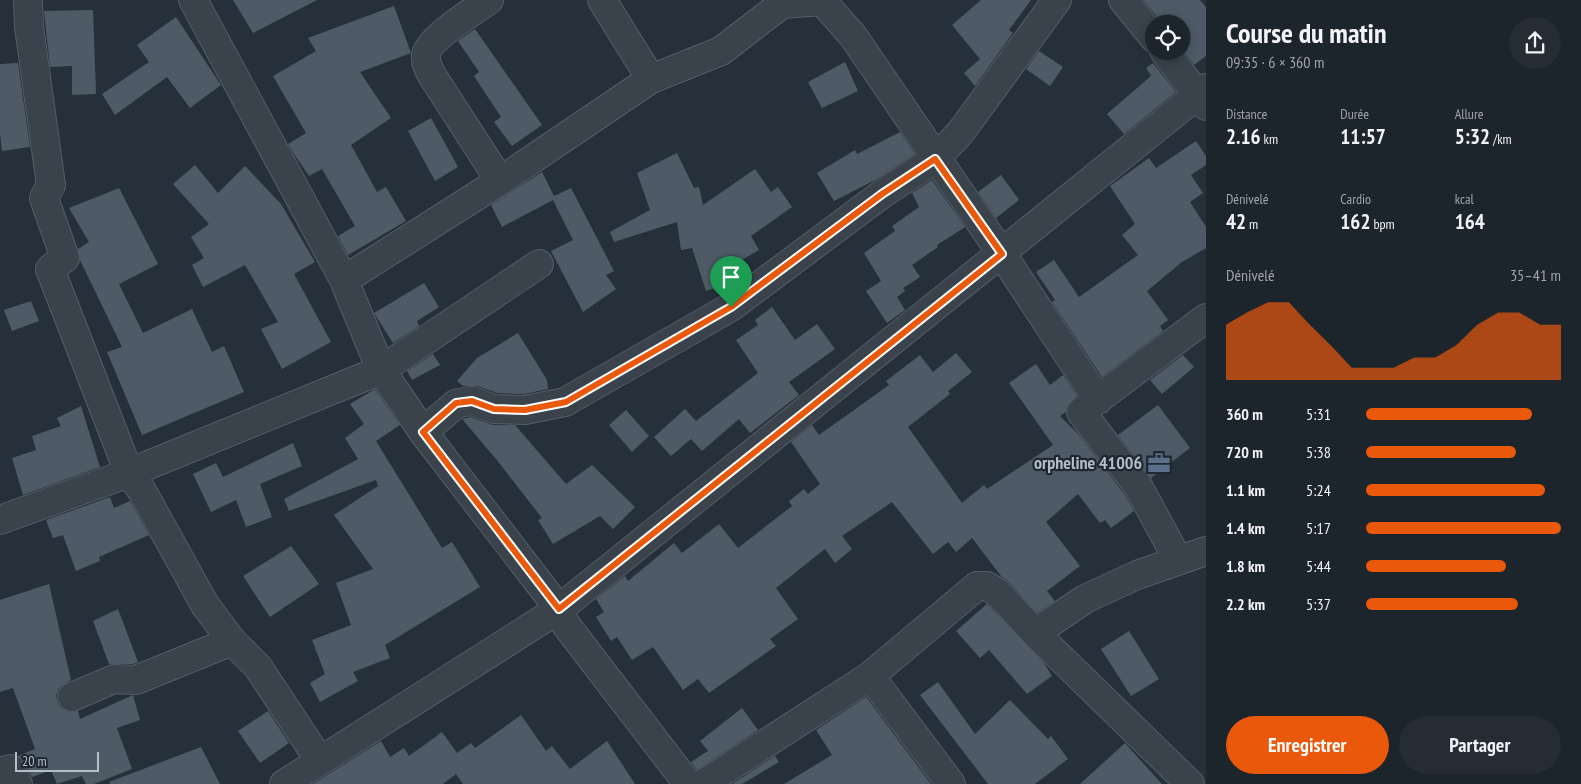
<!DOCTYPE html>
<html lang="fr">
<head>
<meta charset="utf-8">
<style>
  :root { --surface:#1c242c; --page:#252c34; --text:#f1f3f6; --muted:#a0a4a9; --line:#3a4148; --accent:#ea580c }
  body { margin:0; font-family:"PT Sans Narrow",sans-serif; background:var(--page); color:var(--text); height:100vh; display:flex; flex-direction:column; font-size:19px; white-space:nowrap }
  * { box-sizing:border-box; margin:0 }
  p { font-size:16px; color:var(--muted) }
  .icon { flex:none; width:28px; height:28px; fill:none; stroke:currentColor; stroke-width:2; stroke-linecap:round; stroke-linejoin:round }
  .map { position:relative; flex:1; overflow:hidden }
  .details { display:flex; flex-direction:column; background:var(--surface); width:375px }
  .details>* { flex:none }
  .controls { position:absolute; left:1145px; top:15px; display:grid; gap:10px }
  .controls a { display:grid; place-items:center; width:45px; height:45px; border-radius:50%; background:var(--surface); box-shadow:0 2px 12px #0003,0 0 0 1px var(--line); font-size:25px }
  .scale { position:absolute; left:15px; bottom:12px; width:84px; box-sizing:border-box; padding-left:5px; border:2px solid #b5bdc7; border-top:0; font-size:14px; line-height:18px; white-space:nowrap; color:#b5bdc7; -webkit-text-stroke:4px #1f2731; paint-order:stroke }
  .pin { position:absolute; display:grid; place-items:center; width:42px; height:42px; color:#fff; margin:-51px -21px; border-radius:50% 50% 50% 0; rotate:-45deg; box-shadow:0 0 5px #0007 }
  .pin .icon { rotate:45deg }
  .round { display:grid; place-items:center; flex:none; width:52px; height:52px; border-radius:26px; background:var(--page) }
  .headline { display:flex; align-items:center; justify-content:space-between; height:85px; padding:0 20px }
  h1 { font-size:28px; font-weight:700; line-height:38px }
  .figures { display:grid; grid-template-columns:repeat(3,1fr); gap:8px; height:85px; padding:5px 20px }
  .figures div { display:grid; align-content:center }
  .figures b { font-size:21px; font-weight:700 }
  .figures small { font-size:14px; font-weight:400 }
  .figures p { font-size:14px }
  .chart { height:140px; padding:10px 20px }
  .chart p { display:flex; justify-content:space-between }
  .chart svg { width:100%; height:90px; margin-top:5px; fill:var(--accent); opacity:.7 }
  .cta { display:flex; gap:10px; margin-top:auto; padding:10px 20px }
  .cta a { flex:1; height:58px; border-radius:30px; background:var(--accent); color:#fff; font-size:20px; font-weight:700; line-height:58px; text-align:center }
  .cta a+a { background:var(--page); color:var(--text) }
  ul { padding:0 20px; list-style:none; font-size:16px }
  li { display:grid; grid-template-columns:80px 60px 1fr; align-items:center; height:38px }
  li i { height:12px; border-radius:6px; background:var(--accent) }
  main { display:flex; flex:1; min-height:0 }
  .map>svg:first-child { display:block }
  .building { fill:#4e5b67 }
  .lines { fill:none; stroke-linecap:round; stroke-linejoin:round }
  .minor-casing { stroke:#555d67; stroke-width:30 }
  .minor { stroke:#3a424c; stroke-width:28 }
  .route-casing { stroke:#fff; stroke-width:10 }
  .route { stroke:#ea580c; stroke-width:6 }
  .labels { text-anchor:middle; stroke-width:4.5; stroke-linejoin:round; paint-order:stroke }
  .poi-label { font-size:18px; font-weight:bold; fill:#b5bdc7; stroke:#1f2731; text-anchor:end }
</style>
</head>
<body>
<main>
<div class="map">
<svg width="1206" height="784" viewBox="0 0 1206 784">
  <rect width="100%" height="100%" fill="#26303b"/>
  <path class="building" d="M233 0H317L253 33Z
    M981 0H1031L1009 30 1013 33 975 86 964 73 980 59 952 25Z
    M1143 0H1200L1206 7V56L1194 65 1181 48V24H1163Z
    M394 6 411 53 360 72 391 118 351 145 377 192 386 187 406 221 348 255 338 236 355 226 322 169 309 176 294 154 288 144 306 133 273 76 316 51 308 38Z
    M93 10 96 94 72 95V66L50 67 44 11Z
    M176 17 221 85 190 108 167 77 115 115 102 94 149 62 137 45Z
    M475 29 542 125 512 146 494 122 501 117 474 76 479 72 458 41Z
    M1039 51 1063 67 1050 86 1026 69Z
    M845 62 858 91 822 108 808 82Z
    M18 63 30 147 2 151 0 133V64Z
    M1153 63 1176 92 1124 134 1107 114 1151 76 1146 68Z
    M431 118 458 167 435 181 408 131Z
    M900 132 915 154 877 179 834 201 817 173 855 150 857 154Z
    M1196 141 1206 156V165L1191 175 1203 193 1190 202 1206 227V248L1182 262 1147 291 1168 320 1160 326 1163 331 1102 377 1052 302 1055 300 1036 272 1054 260 1079 297 1138 255 1122 235 1135 224 1110 186 1149 158 1156 168Z
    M677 153 694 188 699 187 703 205 755 169 771 192 778 187 792 207 751 236 759 250 731 266 736 281 706 291 692 248 681 250 677 222 614 242 610 232 650 210 637 173Z
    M195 165 218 193 245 166 281 204 315 262 294 274 331 342 282 369 261 329 278 322 245 265 203 287 192 265 204 258 191 237 209 224 173 184Z
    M542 172 554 196 571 188 614 271 606 275 616 289 583 312 551 251 573 240 553 200 502 227 491 205Z
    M1001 175 1019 200 996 218 978 192Z
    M932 180 965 227 937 245 938 247 912 265 920 277 903 288 905 291 897 297 905 310 887 323 866 291 881 281 864 253 895 231 892 226 919 207 912 193Z
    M119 188 158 264 119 284 143 333 192 309 212 352 224 346 244 392 142 435 107 352 122 347 80 260 78 249 89 242 69 208Z
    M424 283 439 307 417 321 419 326 393 343 374 313Z
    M31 301 39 321 12 331 4 310Z
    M772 307 795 340 817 324 835 349 789 382 799 395 750 433 739 419 702 451 691 439 671 456 654 437 685 409 696 421 758 373 736 340 758 325 755 320Z
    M518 333 547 380 548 389 524 394 497 393 477 386H463L457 381 477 358Z
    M956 353 972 372 948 391 950 394 908 427 962 503 984 485 987 489 1053 445 1009 383 1036 364 1050 385 1063 375 1077 396 1067 406 1066 412 1060 416 1080 436 1125 495 1134 511 1111 528 1105 520 1100 523 1078 494 1046 522 1080 566 1047 591 1055 601 1037 613 1009 582 1001 576 972 538 956 552 948 542 933 554 892 502 842 536 852 549 835 563 825 549 776 588 798 619 770 639 776 646 709 693 698 679 683 690 653 647 632 660 617 637 611 641 596 617 604 612 596 599 625 576 628 581 674 543 682 553 719 524 738 548 792 506 789 501 804 489 808 494 820 484 791 442 812 425 819 435 889 385 886 381 920 355 933 372Z
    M433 354 440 365 412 380 407 371Z
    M1183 355 1194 367 1162 394 1150 380Z
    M375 389 400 425 376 441 442 548 452 542 480 587 385 645 390 658 353 672 358 681 320 702 310 683 325 674 312 640 351 625 336 583 373 569 334 515 378 486 376 480 289 511 284 499 358 459 345 438 364 424 350 404Z
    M1158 405 1190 448 1151 478 1118 435Z
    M81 406 100 467 23 495 12 458 36 450 32 436 61 426 57 418Z
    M626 410 649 436 632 452 609 425Z
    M470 417 493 425H515L566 484 592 465 635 507 613 529 600 516 553 544 538 520 542 518 496 459 462 419Z
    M293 443 302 466 260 484 272 517 246 527 236 500 211 512 193 474 216 463 223 477Z
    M110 497 114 508 130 501 149 535 99 557 100 561 76 571 63 535 53 538 46 520Z
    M291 546 319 584 270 617 243 576Z
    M49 584 71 680 59 688 56 696 58 704 62 709 70 712 78 711 80 719 133 695 140 720 117 728 132 769 94 784H86L82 776 57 784 51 770 32 777 24 762 18 756 35 749 13 688 0 692V600Z
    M987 604 1044 663 1052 676 1027 694 989 650 980 658 956 631Z
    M118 609 138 662 133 664H109L93 621Z
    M1129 631 1159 679 1131 696 1101 649Z
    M938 682 975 734 1010 700 1048 739 1051 736 1068 759 1035 784H988L920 695Z
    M866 697 931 784H784L832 755 816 730Z
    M742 708 758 730 697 770 691 762 708 751 700 741Z
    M268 711 289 743 260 763 238 731Z
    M521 715 546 751 552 746 570 769 607 741 635 784H463L456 774 443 784H313L381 741 390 757 404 748 409 756 442 732 457 753 471 743 475 748Z
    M1125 743 1162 784H1080Z
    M201 747 220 784H110L109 782Z
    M775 756 779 762 742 784H732Z"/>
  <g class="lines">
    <defs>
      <path id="minor" d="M28 0 29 27 51 185 44 198 65 258 50 269 129 473 142 491 205 605 232 641 258 667 320 761
        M193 0 344 280 381 370 423 432 559 609 566 625 688 784
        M489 0C475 10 428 39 426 55 425 63 429 70 433 77L500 181
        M602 0 651 79 721 51 782 4 822 1 853 36 1002 254 1098 400
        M1123 0 1154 38
        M1164 51 1206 106
        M344 280 500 181 651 79
        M423 432 457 403 472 401 494 409 525 410 565 402 731 307 882 194 935 159 960 133 1057 0
        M0 520 129 473 381 370 539 264
        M1178 560 1138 486 1081 412 1206 318
        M1035 633 1085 599 1137 575 1206 551
        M870 676 951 784
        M72 697 114 679 136 680 232 641
        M0 772 10 769 18 784
        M284 784 559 609 1206 88
        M703 784 870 676 977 586H987L998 593 1035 633 1190 784"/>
    </defs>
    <use href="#minor" class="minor-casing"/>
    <use href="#minor" class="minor"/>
  </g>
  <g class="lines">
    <defs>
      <path id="route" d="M935 159 1002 254 559 609 423 432 456 403 472 401 494 409 525 410 566 402 731 307 882 194Z"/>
    </defs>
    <use href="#route" class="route-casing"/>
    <use href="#route" class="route"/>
  </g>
  <defs>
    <symbol id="office-bare" viewBox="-9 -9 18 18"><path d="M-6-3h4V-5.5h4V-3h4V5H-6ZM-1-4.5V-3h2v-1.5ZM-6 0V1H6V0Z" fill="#5c6f8a" stroke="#1f2731" stroke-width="2.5" paint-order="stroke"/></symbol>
  </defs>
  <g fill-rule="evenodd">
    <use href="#office-bare" x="1143" y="447" width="32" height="32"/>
  </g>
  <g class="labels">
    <g class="poi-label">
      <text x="1142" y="469">orpheline 41006</text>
    </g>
  </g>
</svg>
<div class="controls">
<a><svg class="icon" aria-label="locate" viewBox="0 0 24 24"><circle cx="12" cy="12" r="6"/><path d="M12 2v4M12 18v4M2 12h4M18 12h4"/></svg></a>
</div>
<div class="scale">20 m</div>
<div class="pin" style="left:731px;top:307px;background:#1e9e55"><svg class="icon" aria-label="arrive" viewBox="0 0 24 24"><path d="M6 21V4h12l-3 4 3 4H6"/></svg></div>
</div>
<section class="details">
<div class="headline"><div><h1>Course du matin</h1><p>09:35 · 6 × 360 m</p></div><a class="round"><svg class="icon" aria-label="share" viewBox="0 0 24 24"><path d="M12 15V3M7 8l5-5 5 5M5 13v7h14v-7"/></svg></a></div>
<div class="figures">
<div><p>Distance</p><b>2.16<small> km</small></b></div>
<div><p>Durée</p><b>11:57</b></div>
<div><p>Allure</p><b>5:32<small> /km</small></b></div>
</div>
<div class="figures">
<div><p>Dénivelé</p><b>42<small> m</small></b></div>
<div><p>Cardio</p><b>162<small> bpm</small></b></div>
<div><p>kcal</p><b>164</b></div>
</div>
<div class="chart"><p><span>Dénivelé</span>35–41 m</p>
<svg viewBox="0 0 160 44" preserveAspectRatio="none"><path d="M0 44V17L10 11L20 6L30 6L40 17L50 27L60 38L70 38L80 38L90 33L100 33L110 27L120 17L130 11L140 11L150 17L160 17V44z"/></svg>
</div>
<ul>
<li><b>360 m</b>5:31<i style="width:85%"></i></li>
<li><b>720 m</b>5:38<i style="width:77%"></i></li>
<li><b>1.1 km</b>5:24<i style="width:92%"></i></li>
<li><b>1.4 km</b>5:17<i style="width:100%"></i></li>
<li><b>1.8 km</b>5:44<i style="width:72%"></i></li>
<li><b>2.2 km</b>5:37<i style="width:78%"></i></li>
</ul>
<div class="cta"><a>Enregistrer</a><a>Partager</a></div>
</section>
</main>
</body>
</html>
